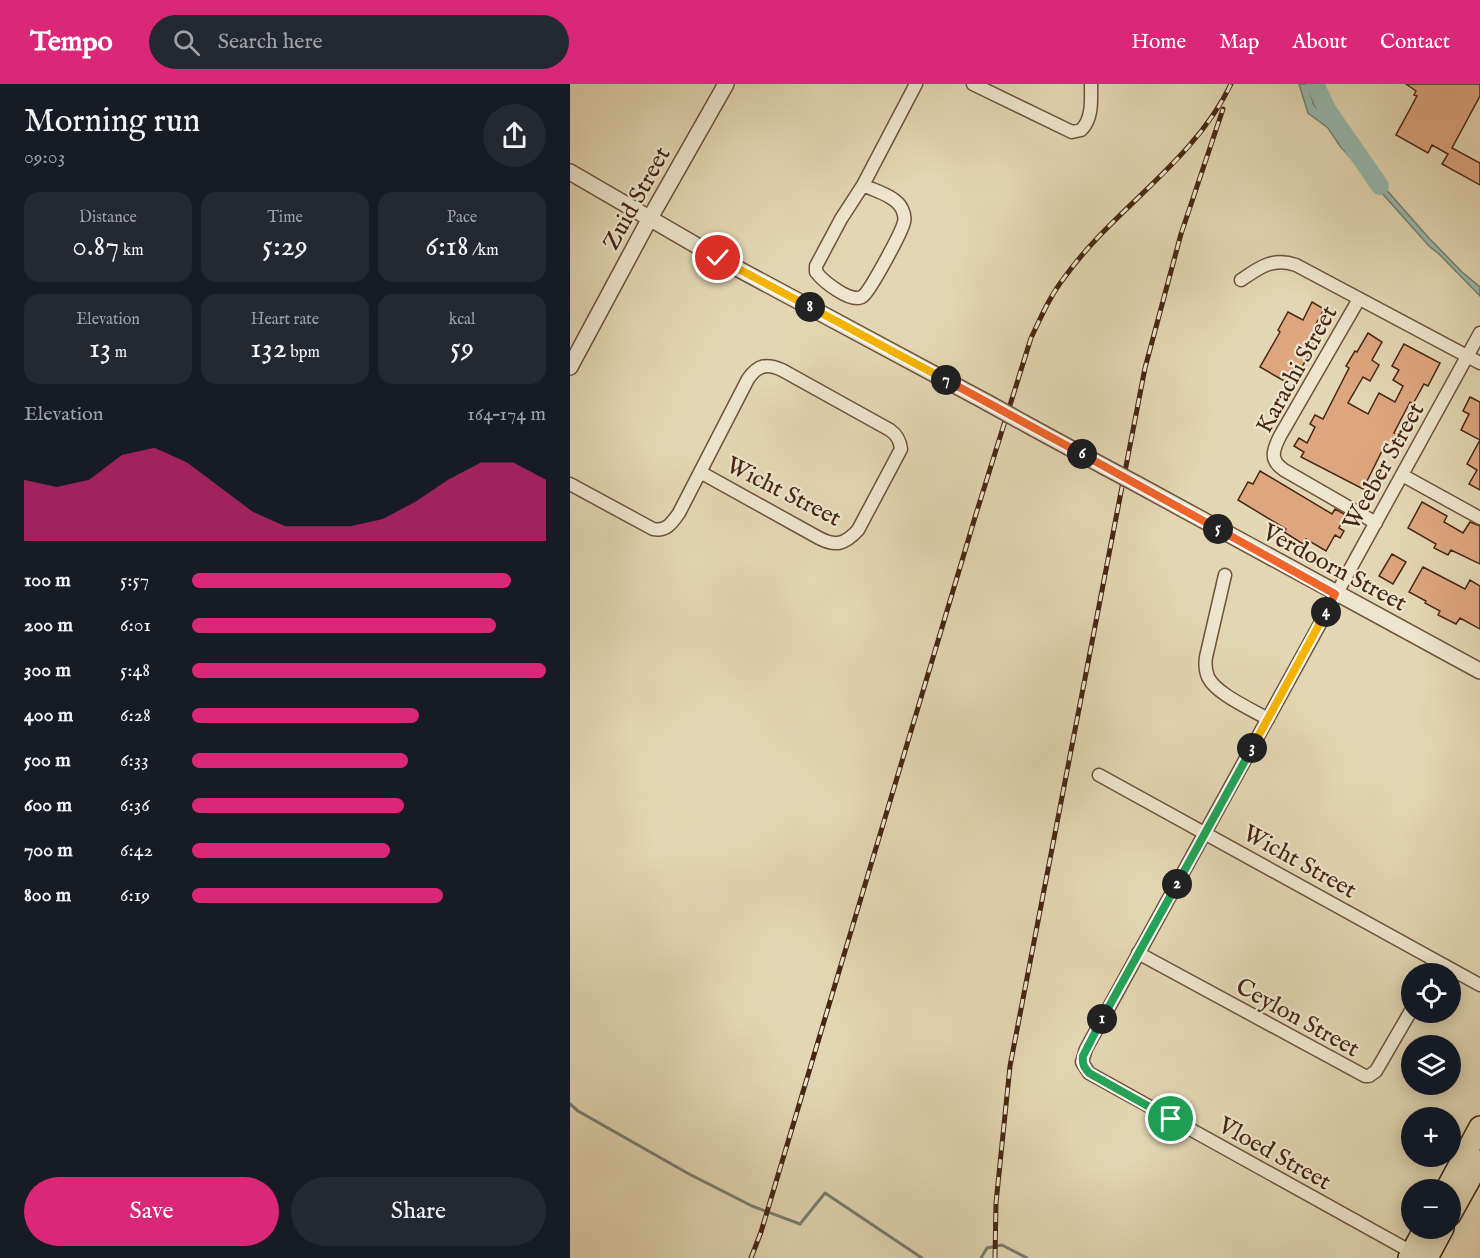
<!DOCTYPE html>
<html lang="en">
<head>
<meta charset="utf-8">
<style>
  :root { --surface:#171b24; --page:#242831; --text:#f1f3f6; --muted:#9ea1a6; --accent:#db2777 }
  body { margin:0; font-family:"IM FELL English",serif; background:var(--page); color:var(--text); height:100vh; display:flex; flex-direction:column; font-size:22px; white-space:nowrap }
  * { box-sizing:border-box; margin:0 }
  p { font-size:20px; color:var(--muted) }
  .icon { flex:none; width:33px; height:33px; fill:none; stroke:currentColor; stroke-width:2; stroke-linecap:round; stroke-linejoin:round }
  .map { position:relative; flex:1; overflow:hidden }
  .drawer { display:flex; flex-direction:column; background:var(--surface); width:570px }
  .drawer>* { flex:none }
  .buttons { position:absolute; left:831px; top:879px; display:grid; gap:12px }
  .buttons a { display:grid; place-items:center; width:60px; height:60px; border-radius:50%; background:var(--surface); box-shadow:0 3px 15px #0003; font-size:30px }
  .pin { position:absolute; display:grid; place-items:center; width:51px; height:51px; color:#fff; margin:-26px; border:3px solid #fff; border-radius:50%; box-shadow:0 2px 6px #0007 }
  .km { position:absolute; width:30px; height:30px; margin:-15px; border-radius:50%; background:#222; color:#fff; font-size:16px; line-height:30px; text-align:center }
  .round { display:grid; place-items:center; flex:none; width:63px; height:63px; border-radius:32px; background:var(--page) }
  .head { display:flex; align-items:center; justify-content:space-between; height:102px; padding:0 24px }
  h1 { font-size:33px; font-weight:600; line-height:45px }
  .metrics { display:grid; grid-template-columns:repeat(3,1fr); gap:9px; height:102px; padding:6px 24px }
  .metrics div { display:grid; align-content:center; border-radius:15px; background:var(--page); text-align:center }
  .metrics b { font-size:30px; font-weight:600 }
  .metrics small { font-size:16px; font-weight:400 }
  .metrics p { font-size:16px }
  .chart { height:168px; padding:12px 24px }
  .chart p { display:flex; justify-content:space-between }
  .chart svg { width:100%; height:108px; margin-top:6px; fill:var(--accent); opacity:.7 }
  .button { display:flex; gap:12px; margin-top:auto; padding:12px 24px }
  .button a { flex:1; height:69px; border-radius:36px; background:var(--accent); color:#fff; font-size:24px; font-weight:600; line-height:69px; text-align:center }
  .button a+a { background:var(--page); color:var(--text) }
  ul { padding:0 24px; list-style:none; font-size:20px }
  li { display:grid; grid-template-columns:96px 72px 1fr; align-items:center; height:45px }
  li i { height:15px; border-radius:8px; background:var(--accent) }
  header { display:flex; align-items:center; gap:36px; box-sizing:border-box; height:84px; padding:0 30px; background:var(--accent); color:#fff }
  header strong { font-size:28px }
  nav { display:flex; gap:33px; margin-inline-start:auto; font-size:21px }
  .search { width:420px; height:54px; background:var(--page); display:flex; align-items:center; gap:15px; box-sizing:border-box; padding:0 21px; border-radius:33px; color:var(--muted); font-size:22px }
  main { display:flex; flex:1; min-height:0 }
  .map>svg:first-child { display:block }
  .water { fill:#95b9af; stroke:#767e71; stroke-width:1.5 }
  .lines { fill:none; stroke-linecap:round; stroke-linejoin:round }
  .stream { stroke:#767e71; stroke-width:3 }
  .river { stroke:#95b9af; stroke-width:18 }
  .building { fill:#dea67f; stroke:#482615; stroke-width:1.5 }
  .minor-casing { stroke:#6f523c; stroke-width:15 }
  .tertiary-casing { stroke:#6f523c; stroke-width:18 }
  .trunk-casing { stroke:#482615; stroke-width:24 }
  .minor { stroke:#ede5ce; stroke-width:12 }
  .tertiary { stroke:#ede5ce; stroke-width:15 }
  .trunk { stroke:#e3d7b3; stroke-width:21 }
  .rail-casing { stroke:#482615; stroke-width:5 }
  .rail { stroke:#ede5ce; stroke-width:3; stroke-dasharray:9; stroke-linecap:butt }
  .tertiary-bridge-casing { stroke:#6f523c; stroke-width:18; stroke-linecap:butt }
  .tertiary-bridge { stroke:#ede5ce; stroke-width:15 }
  .split-1-casing { stroke:#fff; stroke-width:12 }
  .split-2-casing { stroke:#fff; stroke-width:12 }
  .split-3-casing { stroke:#fff; stroke-width:12 }
  .split-4-casing { stroke:#fff; stroke-width:12 }
  .split-5-casing { stroke:#fff; stroke-width:12 }
  .split-6-casing { stroke:#fff; stroke-width:12 }
  .split-7-casing { stroke:#fff; stroke-width:12 }
  .split-8-casing { stroke:#fff; stroke-width:12 }
  .split-9-casing { stroke:#fff; stroke-width:12 }
  .split-1 { stroke:#22a559; stroke-width:8 }
  .split-2 { stroke:#22a559; stroke-width:8 }
  .split-3 { stroke:#22a559; stroke-width:8 }
  .split-4 { stroke:#f5b400; stroke-width:8 }
  .split-5 { stroke:#f0652b; stroke-width:8 }
  .split-6 { stroke:#f0652b; stroke-width:8 }
  .split-7 { stroke:#f0652b; stroke-width:8 }
  .split-8 { stroke:#f5b400; stroke-width:8 }
  .split-9 { stroke:#f5b400; stroke-width:8 }
  .labels { text-anchor:middle; stroke-width:4.5; stroke-linejoin:round; paint-order:stroke }
  .street-label { font-size:24px; fill:#482615; stroke:#ede5ce }
</style>
</head>
<body>
<header>
<strong>Tempo</strong>
<div class="search"><svg class="icon" aria-label="search" viewBox="0 0 24 24"><circle cx="10" cy="10" r="6"/><path d="M15 15l6 6"/></svg>Search here</div>
<nav><a>Home</a><a>Map</a><a>About</a><a>Contact</a></nav>
</header>
<main>
<section class="drawer">
<div class="head"><div><h1>Morning run</h1><p>09:03</p></div><a class="round"><svg class="icon" aria-label="share" viewBox="0 0 24 24"><path d="M12 15V3M7 8l5-5 5 5M5 13v7h14v-7"/></svg></a></div>
<div class="metrics">
<div><p>Distance</p><b>0.87<small> km</small></b></div>
<div><p>Time</p><b>5:29</b></div>
<div><p>Pace</p><b>6:18<small> /km</small></b></div>
</div>
<div class="metrics">
<div><p>Elevation</p><b>13<small> m</small></b></div>
<div><p>Heart rate</p><b>132<small> bpm</small></b></div>
<div><p>kcal</p><b>59</b></div>
</div>
<div class="chart"><p><span>Elevation</span>164–174 m</p>
<svg viewBox="0 0 160 44" preserveAspectRatio="none"><path d="M0 44V19L10 22L20 19L30 9L40 6L50 12L60 22L70 32L80 38L90 38L100 38L110 35L120 28L130 19L140 12L150 12L160 19V44z"/></svg>
</div>
<ul>
<li><b>100 m</b>5:57<i style="width:90%"></i></li>
<li><b>200 m</b>6:01<i style="width:86%"></i></li>
<li><b>300 m</b>5:48<i style="width:100%"></i></li>
<li><b>400 m</b>6:28<i style="width:64%"></i></li>
<li><b>500 m</b>6:33<i style="width:61%"></i></li>
<li><b>600 m</b>6:36<i style="width:60%"></i></li>
<li><b>700 m</b>6:42<i style="width:56%"></i></li>
<li><b>800 m</b>6:19<i style="width:71%"></i></li>
</ul>
<div class="button"><a>Save</a><a>Share</a></div>
</section>
<div class="map">
<svg width="910" height="1174" viewBox="0 0 910 1174">
  <rect width="100%" height="100%" fill="#e3d7b3"/>
  <filter id="stains"><feTurbulence type="fractalNoise" baseFrequency=".00333" numOctaves="4"/><feColorMatrix values="0 0 0 0 .2 0 0 0 0 .09 0 0 0 0 .02 0 0 0 .5 -.17"/></filter>
  <radialGradient id="worn" r=".72"><stop offset=".6" stop-color="#630" stop-opacity="0"/><stop offset="1" stop-color="#630" stop-opacity=".3"/></radialGradient>
  <path class="water" d="M729 0H737L744 21 767 45 799 86 858 153 892 188 910 203V212L869 170 859 162 770 62 758 44 738 29Z"/>
  <g class="lines">
    <path class="stream" d="M0 1020 8 1027 119 1090 182 1122 230 1140 255 1109 352 1174
      M411 1174 417 1164 432 1161 457 1174"/>
    <path class="river" d="M745 0 758 27 810 102"/>
  </g>
  <path class="building" d="M836 0H910V12L882 64 910 79V101L872 80 878 70 862 61 858 69 826 51 847 12 844 11 846 7Z
    M742 218 754 225 745 242 754 247 730 286 724 283 716 298 690 283 710 248 708 246 718 228 733 236Z
    M798 249 812 258 802 276 809 281 800 297 793 293 778 319 798 330 809 309 825 318 833 302 823 296 829 286 822 282 834 260 870 279 858 302 854 300 843 320 840 318 824 349 831 352 821 370 813 365 793 405 731 373 734 368 724 362 729 354 737 359 745 343 740 340 745 331 753 335 779 284 776 282 785 267 787 268Z
    M900 313 910 318V356L891 346 899 330 893 327Z
    M910 356V406L899 400 907 386 897 380Z
    M690 387 762 430 765 425 776 431 769 444 774 447 770 454 765 451 756 467 736 455 733 460 714 448 716 445 668 416 678 398 683 400Z
    M852 418 877 432 874 438 893 449 900 438 910 442V480L881 466 878 471 864 464 866 460 838 444Z
    M822 470 836 478 823 500 809 492Z
    M853 483 895 505 900 496 910 502V545L890 534 886 540 868 531 870 527 855 519 856 517 839 508Z"/>
  <g class="lines">
    <defs>
      <path id="minor" d="M403 0 502 48 511 46C523 35 521 15 521 0
        M293 101C305 107 326 112 332 125 334 129 335 134 334 138 332 148 300 207 293 212 282 221 253 197 246 188V182L271 135 293 101 346 0
        M671 196C690 183 703 173 726 181L910 279
        M789 215 710 352C703 366 699 376 714 386L806 439
        M832 391 910 434
        M0 400 83 445C96 448 102 439 109 429L178 295C188 281 196 279 212 286L320 346C327 351 330 356 331 365L288 446C275 460 266 463 249 454L130 388
        M655 491 636 573C635 580 635 586 638 593 646 610 681 625 698 635
        M529 691 910 901
        M568 869 795 992H799L806 987 842 925
        M847 1171 519 989 512 978 516 965 910 249"/>
      <path id="tertiary" d="M0 88 148 174 418 319
        M0 283 80 134 156 0
        M465 345 535 383
        M565 399 910 587"/>
      <path id="trunk" d="M876 1106 910 1043
        M880 1131 910 1077
        M839 1174 855 1144
        M857 1174 873 1144"/>
    </defs>
    <use href="#minor" class="minor-casing"/>
    <use href="#tertiary" class="tertiary-casing"/>
    <use href="#trunk" class="trunk-casing"/>
    <use href="#minor" class="minor"/>
    <use href="#tertiary" class="tertiary"/>
    <use href="#trunk" class="trunk"/>
    <defs>
      <path id="rail" d="M181 1174 191 1148 406 430 461 254C471 233 480 212 494 194 544 124 623 79 661 0
        M425 1174 426 1119 440 982 575 284 611 150 653 25"/>
    </defs>
    <use href="#rail" class="rail-casing"/>
    <use href="#rail" class="rail"/>
    <defs>
      <path id="tertiary-bridge" d="M418 319 465 345
        M535 383 565 399"/>
    </defs>
    <use href="#tertiary-bridge" class="tertiary-bridge-casing"/>
    <use href="#tertiary-bridge" class="tertiary-bridge"/>
  </g>
  <g class="lines">
    <defs>
      <path id="split-1" d="M532 935 513 972C512 980 514 983 519 989L601 1035"/>
      <path id="split-2" d="M532 935 607 800"/>
      <path id="split-3" d="M607 800 682 664"/>
      <path id="split-4" d="M682 664 756 528"/>
      <path id="split-5" d="M648 445 765 510 756 528"/>
      <path id="split-6" d="M512 370 648 445"/>
      <path id="split-7" d="M376 296 512 370"/>
      <path id="split-8" d="M240 223 376 296"/>
      <path id="split-9" d="M148 174 240 223"/>
    </defs>
    <use href="#split-1" class="split-1-casing"/>
    <use href="#split-2" class="split-2-casing"/>
    <use href="#split-3" class="split-3-casing"/>
    <use href="#split-4" class="split-4-casing"/>
    <use href="#split-5" class="split-5-casing"/>
    <use href="#split-6" class="split-6-casing"/>
    <use href="#split-7" class="split-7-casing"/>
    <use href="#split-8" class="split-8-casing"/>
    <use href="#split-9" class="split-9-casing"/>
    <use href="#split-1" class="split-1"/>
    <use href="#split-2" class="split-2"/>
    <use href="#split-3" class="split-3"/>
    <use href="#split-4" class="split-4"/>
    <use href="#split-5" class="split-5"/>
    <use href="#split-6" class="split-6"/>
    <use href="#split-7" class="split-7"/>
    <use href="#split-8" class="split-8"/>
    <use href="#split-9" class="split-9"/>
  </g>
  <g class="labels">
    <g class="street-label">
      <text transform="translate(66 114) rotate(-61)" y="8">Zuid Street</text>
      <text transform="translate(726 285) rotate(-61)" y="8">Karachi Street</text>
      <text transform="translate(813 382) rotate(-61)" y="8">Weeber Street</text>
      <text transform="translate(214 407) rotate(27)" y="8">Wicht Street</text>
      <text transform="translate(765 483) rotate(28)" y="8">Verdoorn Street</text>
      <text transform="translate(730 777) rotate(29)" y="8">Wicht Street</text>
      <text transform="translate(728 933) rotate(29)" y="8">Ceylon Street</text>
      <text transform="translate(705 1069) rotate(29)" y="8">Vloed Street</text>
    </g>
  </g>
  <rect width="100%" height="100%" filter="url(#stains)"/>
  <rect width="100%" height="100%" fill="url(#worn)"/>
</svg>
<div class="buttons">
<a><svg class="icon" aria-label="locate" viewBox="0 0 24 24"><circle cx="12" cy="12" r="6"/><path d="M12 2v4M12 18v4M2 12h4M18 12h4"/></svg></a>
<a><svg class="icon" aria-label="layers" viewBox="0 0 24 24"><path d="M12 4l9 5-9 5-9-5zM3 14l9 5 9-5"/></svg></a>
<a>+</a>
<a>−</a>
</div>
<div class="pin" style="left:601px;top:1035px;background:#1e9e55"><svg class="icon" aria-label="arrive" viewBox="0 0 24 24"><path d="M6 21V4h12l-3 4 3 4H6"/></svg></div>
<div class="pin" style="left:148px;top:174px;background:#d93025"><svg class="icon" aria-label="check" viewBox="0 0 24 24"><path d="M5 12l5 5 9-10"/></svg></div>
<b class="km" style="left:532px;top:935px">1</b>
<b class="km" style="left:607px;top:800px">2</b>
<b class="km" style="left:682px;top:664px">3</b>
<b class="km" style="left:756px;top:528px">4</b>
<b class="km" style="left:648px;top:445px">5</b>
<b class="km" style="left:512px;top:370px">6</b>
<b class="km" style="left:376px;top:296px">7</b>
<b class="km" style="left:240px;top:223px">8</b>
</div>
</main>
</body>
</html>
